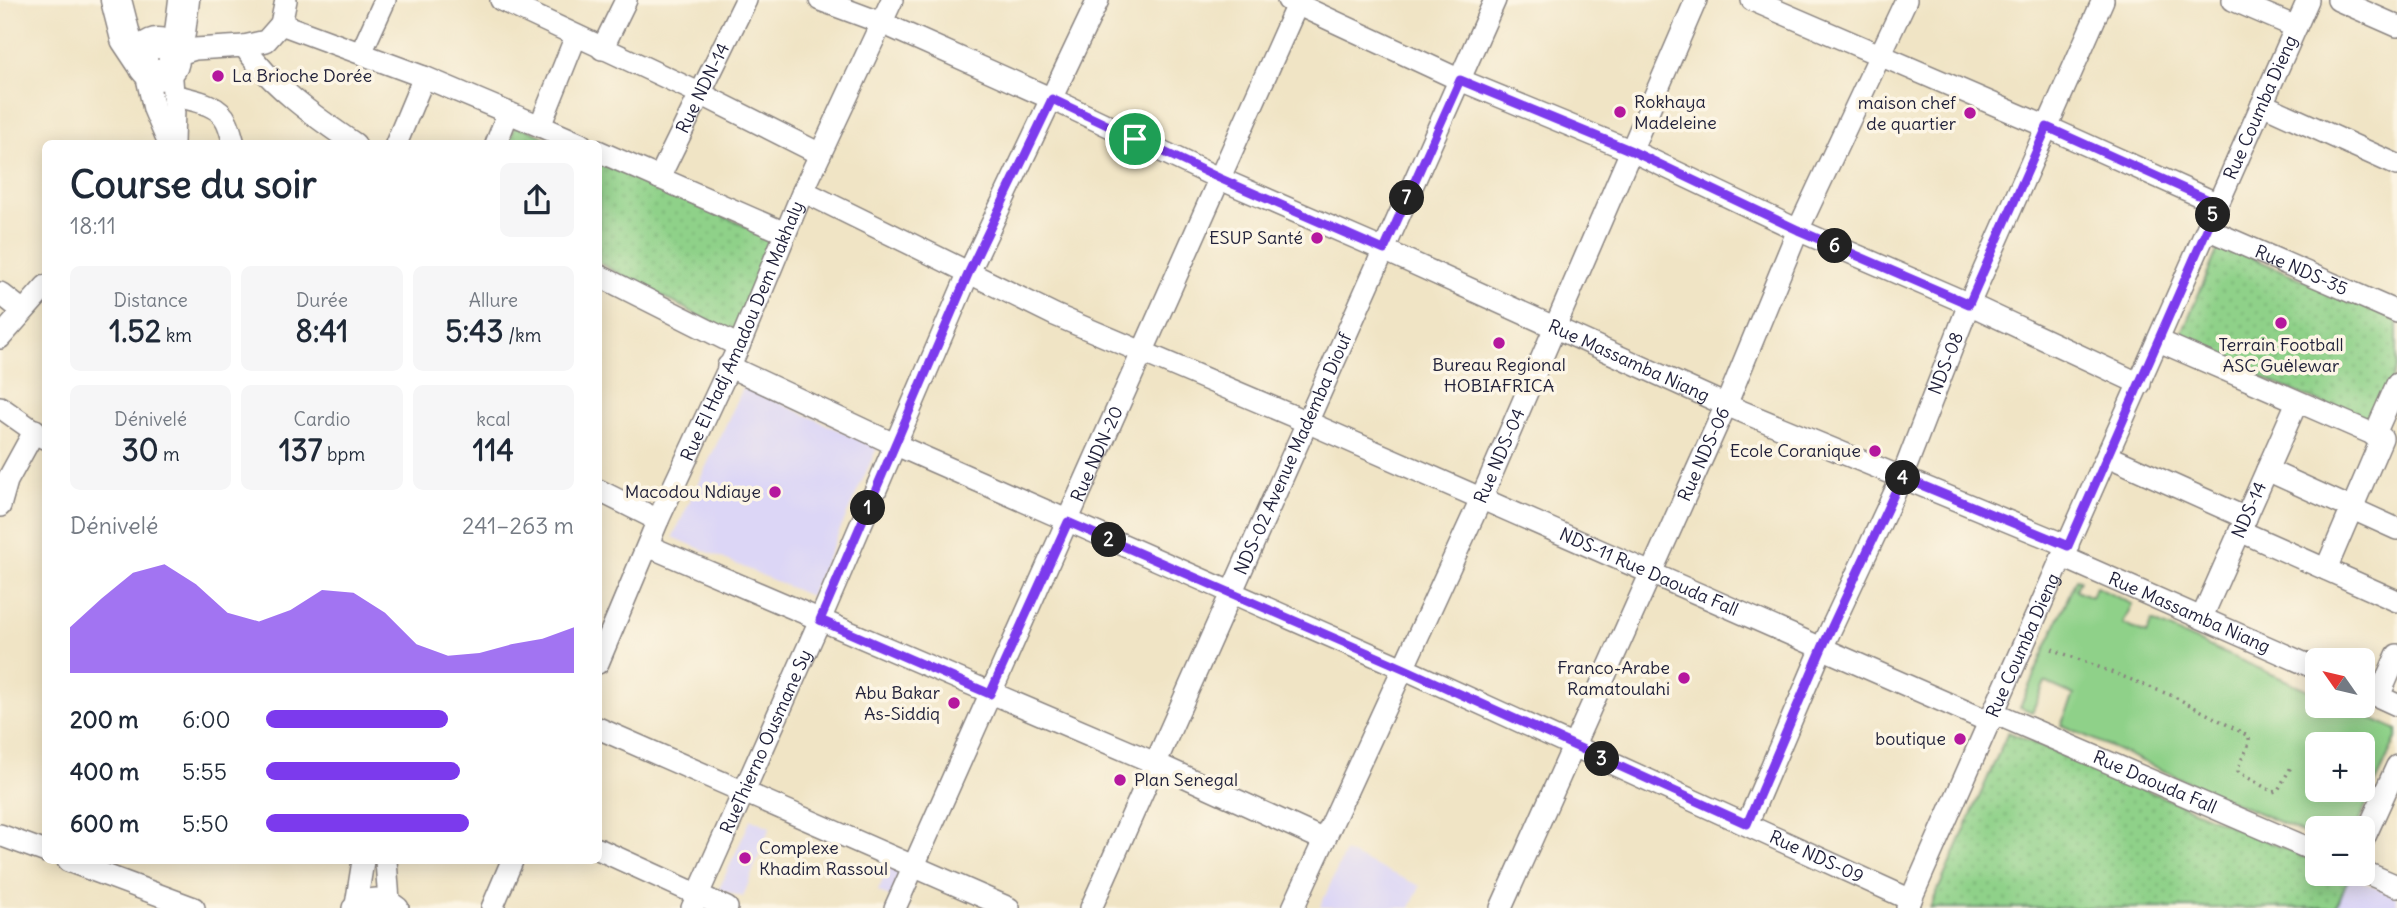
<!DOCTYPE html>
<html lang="fr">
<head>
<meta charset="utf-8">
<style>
  :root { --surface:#fff; --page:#f6f6f7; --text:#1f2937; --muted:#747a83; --accent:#7c3aed }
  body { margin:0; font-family:Delius,sans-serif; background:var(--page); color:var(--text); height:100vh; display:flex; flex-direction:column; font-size:26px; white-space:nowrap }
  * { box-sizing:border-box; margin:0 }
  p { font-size:23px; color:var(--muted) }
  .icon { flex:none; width:38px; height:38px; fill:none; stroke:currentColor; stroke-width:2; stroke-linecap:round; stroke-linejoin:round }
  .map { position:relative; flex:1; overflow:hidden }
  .details { position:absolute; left:42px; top:140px; width:560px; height:724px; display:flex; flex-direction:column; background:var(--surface); border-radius:10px; box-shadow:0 4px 18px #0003 }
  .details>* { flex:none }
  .needle { width:46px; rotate:304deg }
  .tools { position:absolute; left:2305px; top:648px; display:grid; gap:14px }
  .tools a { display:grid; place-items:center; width:70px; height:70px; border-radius:10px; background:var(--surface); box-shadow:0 4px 18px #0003; font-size:35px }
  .pin { position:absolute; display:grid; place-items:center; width:60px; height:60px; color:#fff; margin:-30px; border:4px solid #fff; border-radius:50%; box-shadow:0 2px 7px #0007 }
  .km { position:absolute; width:35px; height:35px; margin:-18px; border-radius:50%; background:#222; color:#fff; font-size:19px; line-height:35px; text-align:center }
  .round { display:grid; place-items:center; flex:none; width:74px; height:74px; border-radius:10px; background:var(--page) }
  .summary { display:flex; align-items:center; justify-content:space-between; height:119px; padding:0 28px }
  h1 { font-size:38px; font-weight:800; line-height:52px }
  .figures { display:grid; grid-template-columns:repeat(3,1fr); gap:10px; height:119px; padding:7px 28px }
  .figures div { display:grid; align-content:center; border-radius:10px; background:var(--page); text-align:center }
  .figures b { font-size:30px; font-weight:800 }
  .figures small { font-size:19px; font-weight:400 }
  .figures p { font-size:19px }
  .chart { height:196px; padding:14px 28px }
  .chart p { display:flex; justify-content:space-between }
  .chart svg { width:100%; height:126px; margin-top:7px; fill:var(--accent); opacity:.7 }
  ul { padding:0 28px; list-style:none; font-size:23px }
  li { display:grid; grid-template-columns:112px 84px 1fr; align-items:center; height:52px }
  li i { height:18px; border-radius:9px; background:var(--accent) }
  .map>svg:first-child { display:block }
  .built { fill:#dcd6f6 }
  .grass { fill:url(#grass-dots); stroke:#587a62; stroke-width:2 }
  .garden { fill:#8fd189; stroke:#587a62; stroke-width:2; fill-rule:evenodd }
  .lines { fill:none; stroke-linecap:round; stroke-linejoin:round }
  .minor-casing { stroke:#898380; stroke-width:24 }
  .highway-casing { stroke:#898380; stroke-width:33 }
  .path { stroke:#898380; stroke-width:3.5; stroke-dasharray:2 5; stroke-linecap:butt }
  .minor { stroke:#fff; stroke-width:21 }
  .highway { stroke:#fff; stroke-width:30 }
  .route-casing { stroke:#fff; stroke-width:14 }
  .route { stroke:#7c3aed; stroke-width:9 }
  .poi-dot { fill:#b5179e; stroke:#fcf5e5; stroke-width:2.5 }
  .labels { text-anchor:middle; stroke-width:7; stroke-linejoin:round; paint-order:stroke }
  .poi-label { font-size:18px; fill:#22223b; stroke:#fcf5e5; text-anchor:end }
  .street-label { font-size:18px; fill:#22223b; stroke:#fcf5e5 }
</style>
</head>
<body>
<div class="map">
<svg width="2397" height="908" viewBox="0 0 2397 908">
  <defs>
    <pattern id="grass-dots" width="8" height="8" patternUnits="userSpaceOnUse" patternTransform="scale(1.75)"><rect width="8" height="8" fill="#8fd189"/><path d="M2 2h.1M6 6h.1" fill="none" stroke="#7bb377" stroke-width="1.8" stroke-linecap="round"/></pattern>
  </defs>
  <rect width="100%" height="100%" fill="#fcf5e5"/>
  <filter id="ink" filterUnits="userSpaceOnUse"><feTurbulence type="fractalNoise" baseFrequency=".0143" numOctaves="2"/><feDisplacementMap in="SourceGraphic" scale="14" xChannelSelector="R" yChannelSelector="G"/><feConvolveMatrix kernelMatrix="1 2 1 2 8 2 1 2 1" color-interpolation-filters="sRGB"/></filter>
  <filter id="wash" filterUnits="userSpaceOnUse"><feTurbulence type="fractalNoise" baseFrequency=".00686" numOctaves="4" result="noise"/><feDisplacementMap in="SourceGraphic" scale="28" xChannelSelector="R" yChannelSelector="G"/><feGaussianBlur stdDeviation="1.57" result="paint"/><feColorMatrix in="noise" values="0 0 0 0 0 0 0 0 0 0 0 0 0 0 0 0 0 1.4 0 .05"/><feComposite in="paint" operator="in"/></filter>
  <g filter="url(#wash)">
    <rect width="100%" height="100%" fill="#f0e4c5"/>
    <path class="built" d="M744 386 877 448 810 596 673 537Z
      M751 819 770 827 743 897 719 889Z
      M1345 852 1420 886 1410 908 1320 907Z
      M890 863 906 869 893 899 878 891Z
      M2349 876 2397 897V908H2336Z"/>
    <path class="grass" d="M516 124 559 144H508Z
      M598 161 779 241 739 337 599 263Z
      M2220 244 2397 320V367L2373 425 2178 342Z
      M2008 732 2317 862V873H2344L2349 876 2336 908H1930Z"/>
    <path class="garden" d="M2076 579 2080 580 2076 590 2091 597 2096 587 2132 604 2123 624 2146 634 2152 621 2317 694V705H2343L2397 730V736L2356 828H2317V839L2061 725 2074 695 2045 682 2032 712 2020 707ZM2317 744H2362V789H2317Z"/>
  </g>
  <g filter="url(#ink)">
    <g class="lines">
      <defs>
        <g id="minor">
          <path d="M286 0 281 24 424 77 540 126 576 36"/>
          <path d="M501 0 699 93 820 154"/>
          <path id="s1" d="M820 0 882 23 1052 99 1218 178 1384 250 1726 405 2068 546"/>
          <path d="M1288 0 1460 80 1632 151 1798 230 1969 304 2140 384"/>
          <path d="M1752 0 2047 127 2218 204"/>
          <path d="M2233 0 2296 27"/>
          <path d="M2338 0 2397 26"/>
          <path d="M244 46 266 41 281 24"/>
          <path d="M602 49 626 0"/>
          <path d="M361 53 385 0"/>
          <path d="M173 56 195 49 244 46C271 86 315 117 355 144"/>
          <path d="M171 67 174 106 173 144"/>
          <path d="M145 69 154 109 169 144"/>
          <path d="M173 95C191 100 219 103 227 122 230 128 232 137 234 144"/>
          <path d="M2262 104 2397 165"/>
          <path d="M540 126 581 144"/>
          <path d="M396 144 424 77"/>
          <path d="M496 144 508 113"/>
          <path d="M598 151 785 233"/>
          <path id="s2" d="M659 178 746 0"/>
          <path id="s3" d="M803 191 1055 315 1307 422 1990 722"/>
          <path id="s4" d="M2207 229 2397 312"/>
          <path d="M598 275 739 346"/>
          <path d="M0 293 23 311"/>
          <path d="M0 338 46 286"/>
          <path d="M2159 341 2382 438 2326 569"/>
          <path id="s5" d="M728 366 894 444 1405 669 1911 900"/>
          <path d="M0 407 44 438"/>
          <path d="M2374 436 2397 384"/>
          <path d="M2108 456 2246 518"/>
          <path d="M2267 470 2397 529"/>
          <path d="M598 490 658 520"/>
          <path d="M0 506 7 481 35 430"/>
          <path d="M2240 531 2397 601"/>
          <path d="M648 546 1155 763 1324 840"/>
          <path id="s6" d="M2063 557 2317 669"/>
          <path id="s7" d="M2202 617 2297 402"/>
          <path id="s8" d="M598 663 658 520 739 346 803 191 892 0"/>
          <path d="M2362 689 2397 705"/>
          <path d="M2379 696 2397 655"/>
          <path id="s9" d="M1994 713 2317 852"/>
          <path d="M598 728 1009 908"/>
          <path id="s10" d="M1747 824 1822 648 1902 477 1969 304 2103 0"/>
          <path d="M0 835 46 852"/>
          <path d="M2362 843 2397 766"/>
          <path d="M598 849 727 908"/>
          <path d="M68 861 194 908"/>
          <path d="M386 861 389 901"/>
          <path d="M2362 871 2397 886"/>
          <path d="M356 905 363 861"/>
          <path d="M353 908C368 896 384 896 398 908"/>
          <path d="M492 908 512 861"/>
          <path id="s11" d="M692 908 820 620 969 272 1098 0"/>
          <path id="s12" d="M895 908 1299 0"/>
          <path id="s13" d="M1091 908 1495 0"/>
          <path id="s14" d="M1293 908 1481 499 1696 0"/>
          <path id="s15" d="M1501 908 1726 405 1798 230 1906 0"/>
          <path id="s16" d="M1907 908 2308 0"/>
        </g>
        <path id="highway" d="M116 0 126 39 142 63
          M142 59a16 16 0 1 1 32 0a16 16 0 1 1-32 0Z
          M173 54 180 33 184 0"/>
      </defs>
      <use href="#minor" class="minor-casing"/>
      <use href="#highway" class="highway-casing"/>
      <path class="path" d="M2052 649 2173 696 2243 733 2249 737C2250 751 2238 759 2238 772L2273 792 2278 790 2291 767"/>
      <use href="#minor" class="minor"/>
      <use href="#highway" class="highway"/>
    </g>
  </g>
  <g class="lines" filter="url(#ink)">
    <defs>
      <path id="route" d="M1460 80 1632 151 1798 230 1969 304 2047 127 2218 204 2068 546 1902 477 1822 648 1747 824 1405 669 1068 522 990 694 820 620 969 272 1052 99 1219 178 1384 250Z"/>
    </defs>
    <use href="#route" class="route-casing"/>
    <use href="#route" class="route"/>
  </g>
  <g class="poi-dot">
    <circle cx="218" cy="76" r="7"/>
    <circle cx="1620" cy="112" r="7"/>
    <circle cx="1970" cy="113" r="7"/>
    <circle cx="1317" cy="238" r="7"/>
    <circle cx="2281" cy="323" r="7"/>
    <circle cx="1499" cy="343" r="7"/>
    <circle cx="1875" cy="451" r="7"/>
    <circle cx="775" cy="492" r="7"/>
    <circle cx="1684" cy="678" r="7"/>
    <circle cx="954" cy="703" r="7"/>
    <circle cx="1960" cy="739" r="7"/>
    <circle cx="1120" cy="780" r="7"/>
    <circle cx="745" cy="858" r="7"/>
  </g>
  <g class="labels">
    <g class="poi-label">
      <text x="232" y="82" text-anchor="start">La Brioche Dorée</text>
      <text x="1634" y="108" text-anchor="start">Rokhaya<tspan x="1634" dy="21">Madeleine</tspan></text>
      <text x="1956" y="109">maison chef<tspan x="1956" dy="21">de quartier</tspan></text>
      <text x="1303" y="244">ESUP Santé</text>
      <text x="2281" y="351" text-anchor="middle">Terrain Football<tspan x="2281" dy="21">ASC Guėlewar</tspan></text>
      <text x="1499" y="371" text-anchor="middle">Bureau Regional<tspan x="1499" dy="21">HOBIAFRICA</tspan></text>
      <text x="1861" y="457">Ecole Coranique</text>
      <text x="761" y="498">Macodou Ndiaye</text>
      <text x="1670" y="674">Franco-Arabe<tspan x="1670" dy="21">Ramatoulahi</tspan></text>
      <text x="940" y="699">Abu Bakar<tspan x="940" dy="21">As-Siddiq</tspan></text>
      <text x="1946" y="745">boutique</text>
      <text x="1134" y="786" text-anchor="start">Plan Senegal</text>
      <text x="759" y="854" text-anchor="start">Complexe<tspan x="759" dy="21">Khadim Rassoul</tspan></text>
    </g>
    <g class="street-label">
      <text dy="6" stroke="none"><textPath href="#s2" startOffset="100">Rue NDN-14</textPath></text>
      <text dy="6" stroke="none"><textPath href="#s16" startOffset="875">Rue Coumba Dieng</textPath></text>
      <text dy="6" stroke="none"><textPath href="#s4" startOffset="103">Rue NDS-35</textPath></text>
      <text dy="6" stroke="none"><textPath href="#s8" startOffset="362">Rue El Hadj Amadou Dem Makhaly</textPath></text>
      <text dy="6" stroke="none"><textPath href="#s1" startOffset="886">Rue Massamba Niang</textPath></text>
      <text dy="6" stroke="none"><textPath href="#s10" startOffset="502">NDS-08</textPath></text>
      <text dy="6" stroke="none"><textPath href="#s12" startOffset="497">Rue NDN-20</textPath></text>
      <text dy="6" stroke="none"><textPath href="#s13" startOffset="497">NDS-02 Avenue Mademba Diouf</textPath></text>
      <text dy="6" stroke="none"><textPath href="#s15" startOffset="497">Rue NDS-06</textPath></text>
      <text dy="6" stroke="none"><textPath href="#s14" startOffset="497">Rue NDS-04</textPath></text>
      <text dy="6" stroke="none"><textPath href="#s7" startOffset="117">NDS-14</textPath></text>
      <text dy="6" stroke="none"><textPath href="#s3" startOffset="928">NDS-11 Rue Daouda Fall</textPath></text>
      <text dy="6" stroke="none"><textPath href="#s6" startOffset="138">Rue Massamba Niang</textPath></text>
      <text dy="6" stroke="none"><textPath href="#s16" startOffset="287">Rue Coumba Dieng</textPath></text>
      <text dy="6" stroke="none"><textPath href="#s11" startOffset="182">RueThierno Ousmane Sy</textPath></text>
      <text dy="6" stroke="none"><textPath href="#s9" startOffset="175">Rue Daouda Fall</textPath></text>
      <text dy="6" stroke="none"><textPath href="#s5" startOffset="1194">Rue NDS-09</textPath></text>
    </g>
  </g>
</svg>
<div class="tools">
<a><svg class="needle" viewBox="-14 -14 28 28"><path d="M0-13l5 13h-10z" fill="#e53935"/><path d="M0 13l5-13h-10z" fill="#747a83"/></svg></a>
<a>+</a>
<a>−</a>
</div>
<div class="pin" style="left:1135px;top:139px;background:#1e9e55"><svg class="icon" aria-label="arrive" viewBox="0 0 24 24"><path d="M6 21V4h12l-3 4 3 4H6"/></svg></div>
<b class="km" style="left:868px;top:508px">1</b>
<b class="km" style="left:1109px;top:540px">2</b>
<b class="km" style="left:1602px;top:759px">3</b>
<b class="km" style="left:1903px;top:478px">4</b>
<b class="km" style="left:2213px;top:215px">5</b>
<b class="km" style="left:1835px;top:246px">6</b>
<b class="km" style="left:1407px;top:198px">7</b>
<section class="details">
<div class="summary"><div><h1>Course du soir</h1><p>18:11</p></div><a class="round"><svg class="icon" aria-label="share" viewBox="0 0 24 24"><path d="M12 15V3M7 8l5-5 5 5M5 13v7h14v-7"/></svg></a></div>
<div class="figures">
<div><p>Distance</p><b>1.52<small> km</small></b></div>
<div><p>Durée</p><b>8:41</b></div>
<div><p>Allure</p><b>5:43<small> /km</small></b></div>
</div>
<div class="figures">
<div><p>Dénivelé</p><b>30<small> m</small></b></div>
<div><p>Cardio</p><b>137<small> bpm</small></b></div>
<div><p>kcal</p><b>114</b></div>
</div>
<div class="chart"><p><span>Dénivelé</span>241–263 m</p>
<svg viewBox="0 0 160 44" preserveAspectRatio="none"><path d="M0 44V28L10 18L20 9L30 6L40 13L50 23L60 26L70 22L80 15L90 16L100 23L110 34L120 38L130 37L140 34L150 32L160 28V44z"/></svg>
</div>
<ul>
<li><b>200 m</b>6:00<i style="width:59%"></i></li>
<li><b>400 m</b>5:55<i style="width:63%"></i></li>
<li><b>600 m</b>5:50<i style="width:66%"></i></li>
</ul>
</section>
</div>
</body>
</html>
